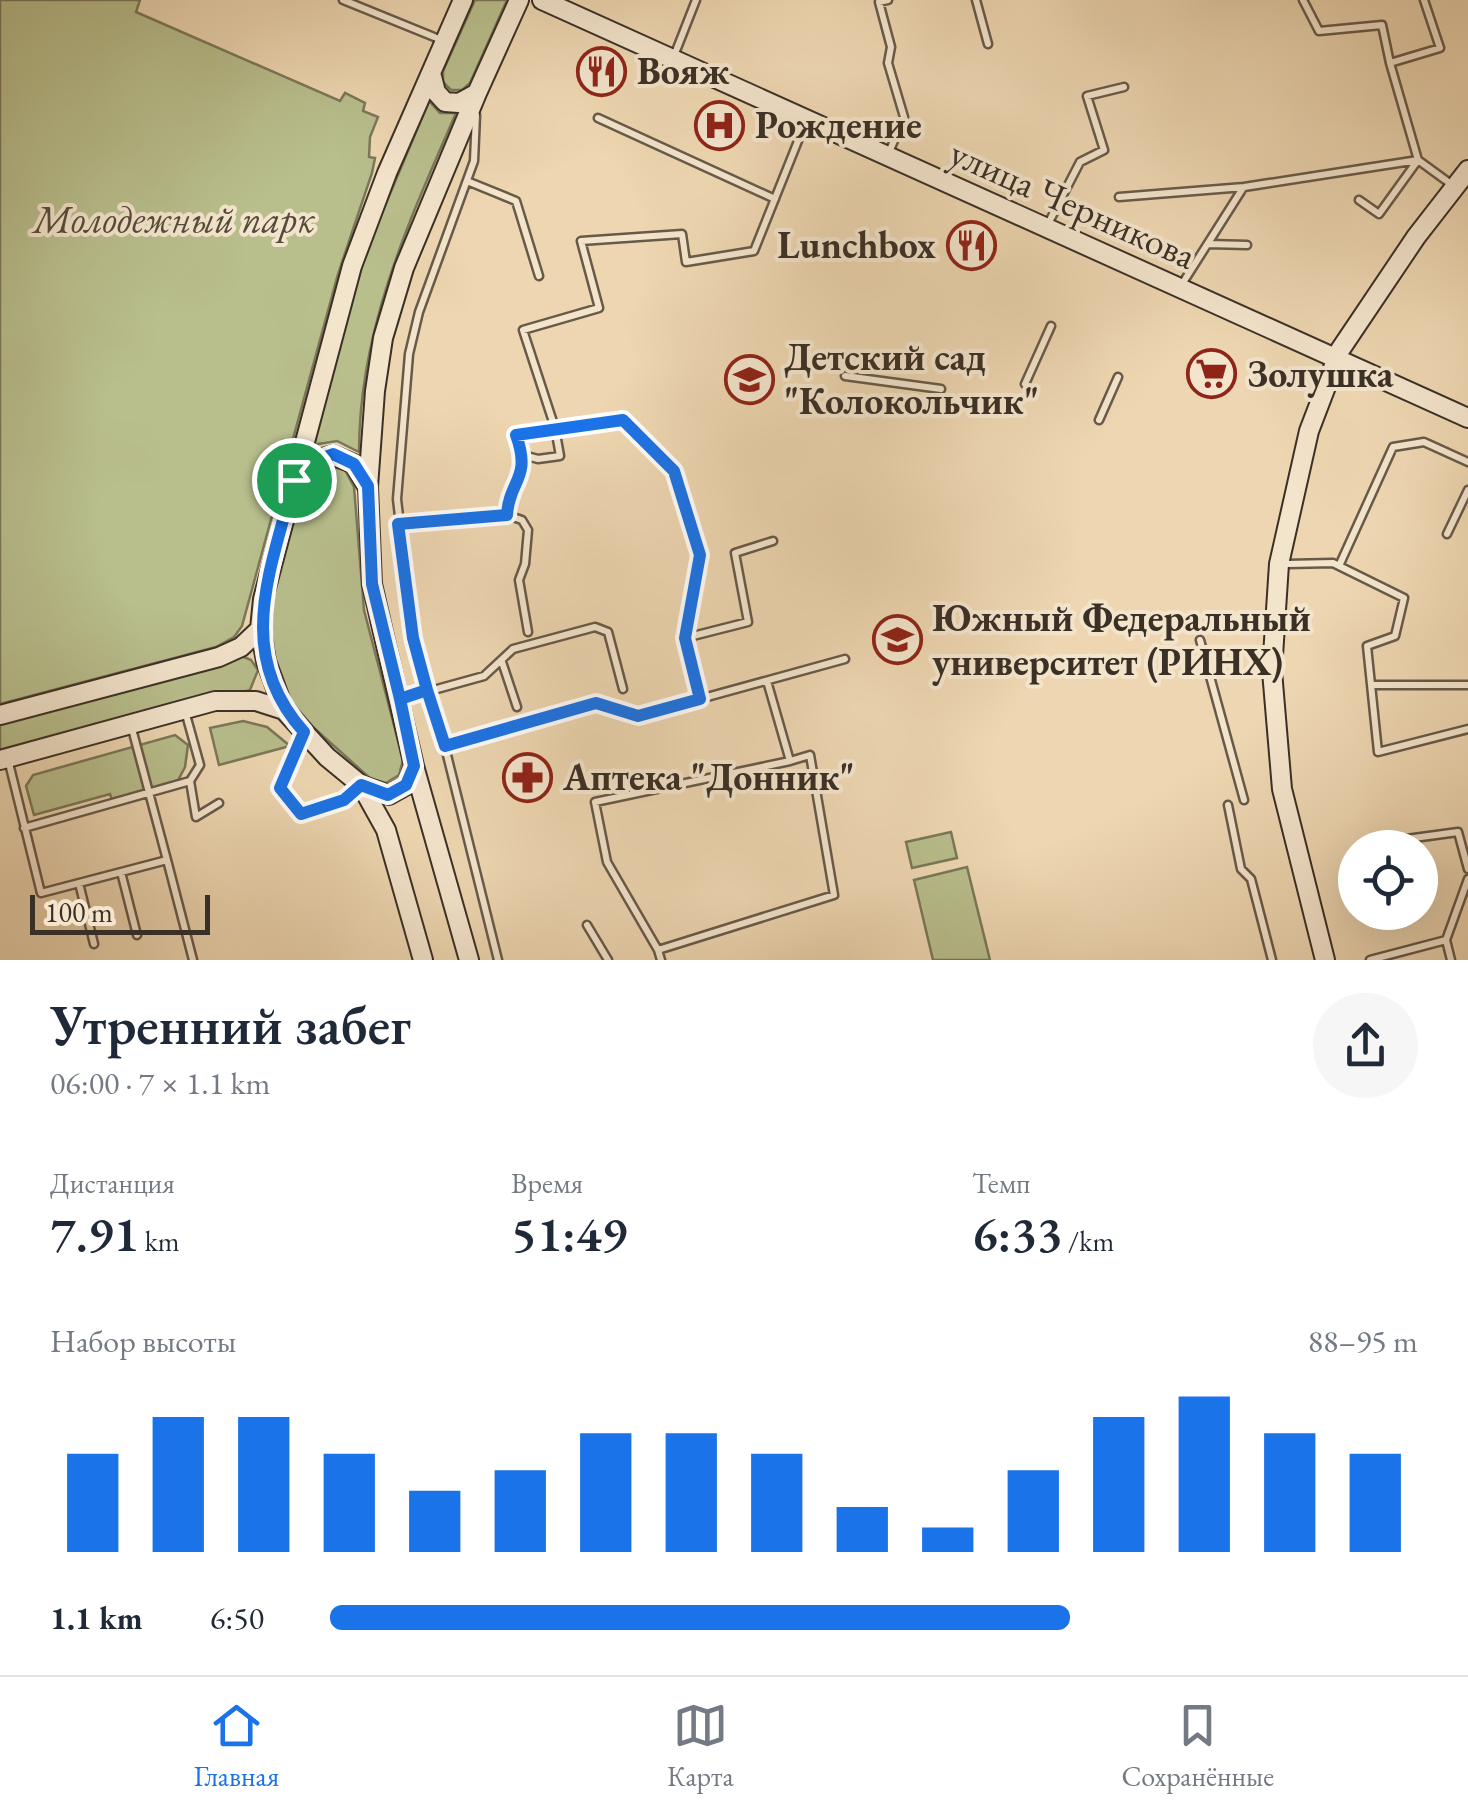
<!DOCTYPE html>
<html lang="ru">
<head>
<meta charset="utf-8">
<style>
  :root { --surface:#fff; --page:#f6f6f7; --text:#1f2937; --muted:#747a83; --line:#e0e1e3; --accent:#1a73e8 }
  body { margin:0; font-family:"EB Garamond",serif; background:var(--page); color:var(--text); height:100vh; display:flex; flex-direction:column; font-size:38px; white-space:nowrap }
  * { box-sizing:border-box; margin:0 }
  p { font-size:32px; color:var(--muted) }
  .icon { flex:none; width:55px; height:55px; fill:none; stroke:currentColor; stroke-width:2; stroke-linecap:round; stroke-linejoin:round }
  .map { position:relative; height:960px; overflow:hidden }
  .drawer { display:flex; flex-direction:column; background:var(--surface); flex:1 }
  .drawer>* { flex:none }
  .tools { position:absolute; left:1338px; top:830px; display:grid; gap:20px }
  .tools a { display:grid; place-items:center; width:100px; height:100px; border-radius:50%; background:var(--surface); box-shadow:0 10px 40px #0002; font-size:50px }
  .scale { position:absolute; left:30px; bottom:25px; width:180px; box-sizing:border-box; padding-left:10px; border:5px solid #3b3026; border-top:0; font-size:28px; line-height:35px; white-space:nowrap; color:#3b3026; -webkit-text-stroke:8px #f3e4cc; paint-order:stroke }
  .pin { position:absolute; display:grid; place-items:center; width:85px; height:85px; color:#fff; margin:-42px; border:5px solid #fff; border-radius:50%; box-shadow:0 2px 10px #0007 }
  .round { display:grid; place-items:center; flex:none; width:105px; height:105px; border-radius:52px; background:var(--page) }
  .head { display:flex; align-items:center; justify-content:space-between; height:170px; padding:0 50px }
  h1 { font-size:55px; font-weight:600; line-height:75px }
  .stats { display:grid; grid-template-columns:repeat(3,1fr); gap:15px; height:170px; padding:10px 50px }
  .stats div { display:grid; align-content:center }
  .stats b { font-size:50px; font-weight:600 }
  .stats small { font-size:28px; font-weight:400 }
  .stats p { font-size:28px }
  .chart { height:280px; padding:20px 50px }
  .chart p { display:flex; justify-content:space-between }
  .chart svg { width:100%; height:180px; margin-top:10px; stroke:var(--accent); stroke-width:6 }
  ul { padding:0 50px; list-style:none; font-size:32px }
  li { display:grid; grid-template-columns:160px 120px 1fr; align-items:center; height:75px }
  li i { height:25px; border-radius:12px; background:var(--accent) }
  .dock { display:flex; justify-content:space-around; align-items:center; height:140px; border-top:2px solid var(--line); background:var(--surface); font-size:28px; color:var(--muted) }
  .dock a { display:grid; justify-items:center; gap:5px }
  .dock .on { color:var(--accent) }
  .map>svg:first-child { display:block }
  .green { fill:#b8be8c; stroke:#7a7759; stroke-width:2.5 }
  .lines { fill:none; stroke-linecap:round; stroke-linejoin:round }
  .lane-casing { stroke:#685a49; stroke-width:11 }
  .secondary-casing { stroke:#3b3026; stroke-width:22 }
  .lane { stroke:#f3e4cc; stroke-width:6 }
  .secondary { stroke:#f3e4cc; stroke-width:18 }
  .route-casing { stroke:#fff; stroke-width:20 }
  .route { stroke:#1a73e8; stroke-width:12 }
  .labels { text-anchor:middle; stroke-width:8; stroke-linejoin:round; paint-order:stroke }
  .poi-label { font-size:38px; font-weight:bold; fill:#3b3026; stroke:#f3e4cc; text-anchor:start }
  .street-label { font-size:38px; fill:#3b3026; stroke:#f3e4cc }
  .park-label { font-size:38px; font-style:italic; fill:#544c3a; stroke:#f3e4cc }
</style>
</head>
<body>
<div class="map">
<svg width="1468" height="960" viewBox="0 0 1468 960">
  <rect width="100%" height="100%" fill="#edd6b1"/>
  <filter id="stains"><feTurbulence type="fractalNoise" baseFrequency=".002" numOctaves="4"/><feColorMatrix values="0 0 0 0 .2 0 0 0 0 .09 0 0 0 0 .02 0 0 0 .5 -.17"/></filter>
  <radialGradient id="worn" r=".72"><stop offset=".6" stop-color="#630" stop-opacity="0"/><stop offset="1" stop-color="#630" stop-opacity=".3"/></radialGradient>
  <path class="green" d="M0 0H140L136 12 340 101 345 93 365 103 363 111 378 117 370 137 369 157 375 158 372 173 338 274 242 626 234 637 216 647 0 704Z
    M475 0H507L470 83 462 90H451L443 82V71Z
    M429 101 440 113H456C408 223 359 330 359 452L337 441 312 445 366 251Z
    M326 465 345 470 354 487 364 610 403 760 399 775 386 783 371 779 314 728 285 694 277 673 271 627 274 587 304 483 316 468Z
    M239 655 251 660 258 670 250 690 0 758V719Z
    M243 721 267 727 290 746 219 765 210 728Z
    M175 735 188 745 185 767 174 788 113 804 110 794 34 815 26 786 33 775Z
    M951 832 957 858 912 868 906 842Z
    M967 867 990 960H933L914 880Z"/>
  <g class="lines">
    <defs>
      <path id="lane" d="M343 0 444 41
        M888 0 879 2 891 47 888 63 904 117 890 150
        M976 0 988 44
        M1303 0 1319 31 1382 25 1390 63
        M676 51 696 0
        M476 115 474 161 419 312 409 354 397 499 413 638 445 747 498 960
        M598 118 775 199
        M467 181 516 201 539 276
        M1119 197 1244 187 1418 160 1390 63 1440 48 1424 0
        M1359 200 1379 214 1418 160 1455 187
        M1049 222 1080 162 1104 150 1087 96 1124 87
        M1208 244 1247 245
        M1184 281 1243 188
        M845 376 941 389
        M1025 384 1051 326
        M1099 420 1118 377
        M523 455 538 459 560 456 555 428 523 330 599 308 581 241 682 234 686 262 754 251 806 121
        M507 515 522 520 528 530 525 564 519 580 528 632
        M398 523 507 515C509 480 532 479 517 435L623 420 674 471 701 555 685 638
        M1447 534 1468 490
        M1287 564 1333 563 1404 598 1395 636 1367 646 1378 752 1468 729
        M1339 566 1393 447 1424 442 1468 462
        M1200 640 1244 800
        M502 662 517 707
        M1371 685H1468
        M401 699 484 676 513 649 595 627 608 632 623 689
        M700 699 685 638 748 622 735 553 773 541
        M185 711 200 765 190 781 196 817 219 803
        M303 733 280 788 301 814 344 800 358 788
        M445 747 596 703 638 716 845 659
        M8 759 41 893 167 860 131 725
        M1228 805 1241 869 1251 879 1272 960
        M24 828 190 781
        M1399 840 1458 832 1468 869
        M167 860 193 960
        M121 872 137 935
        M79 883 94 944
        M587 925 608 960
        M1446 940 1451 960
        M658 950 607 862 595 802 790 761
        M661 960 658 950 834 895 810 755 790 761 767 681
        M1370 960 1446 940 1468 879"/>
      <path id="secondary" d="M542 0 1468 418
        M431 73 436 92 445 102 459 103 477 93
        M296 478 313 461 333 455 354 464 367 486
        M0 715 219 657 241 647 260 629
        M0 760 215 701H256L284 710
        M361 785 389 795 407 785 414 766
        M423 960 386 830 361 785 327 757 284 710 266 661 260 629 263 599 352 266 387 173 463 0
        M469 960 414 766 385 641 372 584 368 487 375 391 383 338 404 268 477 93 519 0
        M1325 960 1282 789 1272 671 1279 564 1309 431 1340 350 1416 237 1468 170"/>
    </defs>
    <use href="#lane" class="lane-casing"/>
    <use href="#secondary" class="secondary-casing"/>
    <use href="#lane" class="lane"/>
    <use href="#secondary" class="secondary"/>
  </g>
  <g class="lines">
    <defs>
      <path id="route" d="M294 480C271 570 233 653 304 732L280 788 301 814 344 800 361 785 388 795 406 785 414 766 400 699 427 690 413 638 398 524 507 515C509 480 532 479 516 435L623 420 674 471 700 555 685 638 700 699 638 716 596 703 445 746 427 690 400 699 372 584 368 486 354 464 333 454 312 462 294 480"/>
    </defs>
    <use href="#route" class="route-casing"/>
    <use href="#route" class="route"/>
  </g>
  <defs>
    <symbol id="restaurant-ring" viewBox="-11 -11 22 22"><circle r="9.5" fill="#f3e4cc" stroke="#8f2418" stroke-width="1.5"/><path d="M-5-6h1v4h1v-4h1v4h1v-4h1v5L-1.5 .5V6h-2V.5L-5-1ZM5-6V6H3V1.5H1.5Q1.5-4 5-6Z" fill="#8f2418"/></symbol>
    <symbol id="hospital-ring" viewBox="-11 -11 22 22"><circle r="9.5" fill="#f3e4cc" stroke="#8f2418" stroke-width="1.5"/><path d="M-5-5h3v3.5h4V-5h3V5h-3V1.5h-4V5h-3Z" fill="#8f2418"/></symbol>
    <symbol id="supermarket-ring" viewBox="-11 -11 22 22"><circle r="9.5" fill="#f3e4cc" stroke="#8f2418" stroke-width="1.5"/><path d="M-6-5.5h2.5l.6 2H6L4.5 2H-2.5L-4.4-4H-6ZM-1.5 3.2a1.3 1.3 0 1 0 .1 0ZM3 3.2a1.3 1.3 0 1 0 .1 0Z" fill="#8f2418"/></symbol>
    <symbol id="school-ring" viewBox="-11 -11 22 22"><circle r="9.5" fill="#f3e4cc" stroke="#8f2418" stroke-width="1.5"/><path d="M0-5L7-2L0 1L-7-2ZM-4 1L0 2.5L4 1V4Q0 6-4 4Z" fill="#8f2418"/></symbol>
    <symbol id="university-ring" viewBox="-11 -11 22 22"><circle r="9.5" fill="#f3e4cc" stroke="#8f2418" stroke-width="1.5"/><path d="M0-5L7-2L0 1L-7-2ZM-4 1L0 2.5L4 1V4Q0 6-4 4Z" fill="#8f2418"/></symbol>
    <symbol id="pharmacy-ring" viewBox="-11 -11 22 22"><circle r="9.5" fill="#f3e4cc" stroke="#8f2418" stroke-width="1.5"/><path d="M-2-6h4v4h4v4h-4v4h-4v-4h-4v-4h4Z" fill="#8f2418"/></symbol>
  </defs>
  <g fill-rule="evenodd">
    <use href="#restaurant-ring" x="574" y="44" width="55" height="55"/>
    <use href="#hospital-ring" x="692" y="98" width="55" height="55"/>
    <use href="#restaurant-ring" x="944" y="218" width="55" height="55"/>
    <use href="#supermarket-ring" x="1184" y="346" width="55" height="55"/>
    <use href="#school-ring" x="722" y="352" width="55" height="55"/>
    <use href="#university-ring" x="870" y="612" width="55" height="55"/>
    <use href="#pharmacy-ring" x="500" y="750" width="55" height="55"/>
  </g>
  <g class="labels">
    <g class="poi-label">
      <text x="637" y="84">Вояж</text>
      <text x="755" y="138">Рождение</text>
      <text x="936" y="258" text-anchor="end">Lunchbox</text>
      <text x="784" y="370">Детский сад<tspan x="784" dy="44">"Колокольчик"</tspan></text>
      <text x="1247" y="387">Золушка</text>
      <text x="932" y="631">Южный Федеральный<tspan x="932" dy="44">университет (РИНХ)</tspan></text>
      <text x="563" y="790">Аптека "Донник"</text>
    </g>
    <g class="street-label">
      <text transform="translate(1073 204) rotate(24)" y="13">улица Черникова</text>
    </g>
    <g class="park-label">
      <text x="174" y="232">Молодежный парк</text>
    </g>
  </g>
  <rect width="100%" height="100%" filter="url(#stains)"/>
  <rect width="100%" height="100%" fill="url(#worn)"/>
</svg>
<div class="tools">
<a><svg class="icon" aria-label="locate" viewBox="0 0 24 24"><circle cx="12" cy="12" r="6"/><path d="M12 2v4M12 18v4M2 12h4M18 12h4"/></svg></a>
</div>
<div class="scale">100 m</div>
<div class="pin" style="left:294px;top:480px;background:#1e9e55"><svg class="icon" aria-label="arrive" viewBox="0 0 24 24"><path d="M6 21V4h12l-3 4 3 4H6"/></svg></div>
</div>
<section class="drawer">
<div class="head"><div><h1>Утренний забег</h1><p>06:00 · 7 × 1.1 km</p></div><a class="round"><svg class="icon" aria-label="share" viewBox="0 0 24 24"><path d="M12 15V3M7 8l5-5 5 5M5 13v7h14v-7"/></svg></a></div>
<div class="stats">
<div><p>Дистанция</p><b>7.91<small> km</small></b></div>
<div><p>Время</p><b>51:49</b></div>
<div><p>Темп</p><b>6:33<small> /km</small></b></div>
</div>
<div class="chart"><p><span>Набор высоты</span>88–95 m</p>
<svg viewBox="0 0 160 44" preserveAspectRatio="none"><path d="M5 44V20M15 44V11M25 44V11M35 44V20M45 44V29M55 44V24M65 44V15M75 44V15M85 44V20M95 44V33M105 44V38M115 44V24M125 44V11M135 44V6M145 44V15M155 44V20"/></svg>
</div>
<ul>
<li><b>1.1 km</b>6:50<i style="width:68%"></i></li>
</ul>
</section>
<nav class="dock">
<a class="on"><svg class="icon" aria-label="home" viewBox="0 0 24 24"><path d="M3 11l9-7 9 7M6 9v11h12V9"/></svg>Главная</a>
<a><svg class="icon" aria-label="map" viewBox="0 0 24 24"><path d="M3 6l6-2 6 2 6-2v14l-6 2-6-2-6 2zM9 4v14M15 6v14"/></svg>Карта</a>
<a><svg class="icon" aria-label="saved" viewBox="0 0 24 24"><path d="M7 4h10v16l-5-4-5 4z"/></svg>Сохранённые</a>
</nav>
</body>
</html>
